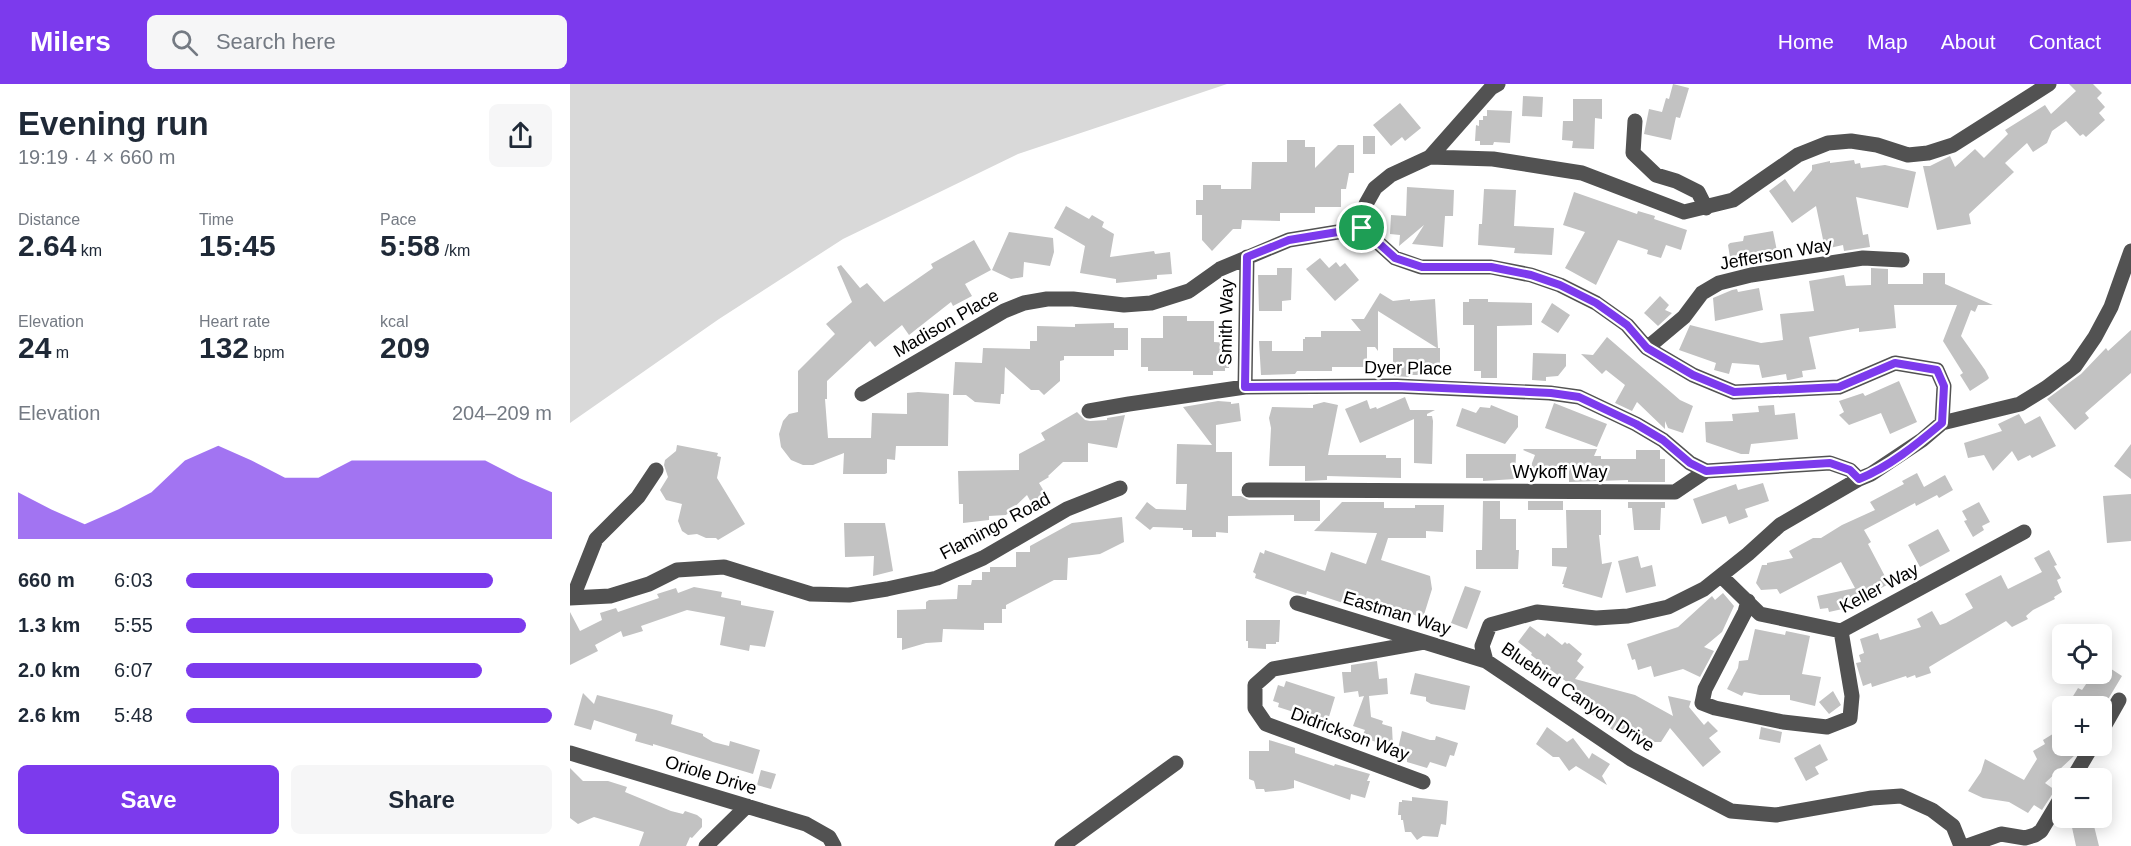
<!DOCTYPE html>
<html lang="en">
<head>
<meta charset="utf-8">
<style>
  :root { --surface:#fff; --page:#f6f6f7; --text:#1f2937; --muted:#747a83; --accent:#7c3aed }
  body { margin:0; font-family:Arial,sans-serif; background:var(--page); color:var(--text); height:100vh; display:flex; flex-direction:column; font-size:22px; white-space:nowrap }
  * { box-sizing:border-box; margin:0 }
  p { font-size:20px; color:var(--muted) }
  .icon { flex:none; width:33px; height:33px; fill:none; stroke:currentColor; stroke-width:2; stroke-linecap:round; stroke-linejoin:round }
  .map { position:relative; flex:1; overflow:hidden }
  .sheet { display:flex; flex-direction:column; background:var(--surface); width:570px }
  .sheet>* { flex:none }
  .buttons { position:absolute; left:1482px; top:540px; display:grid; gap:12px }
  .buttons a { display:grid; place-items:center; width:60px; height:60px; border-radius:9px; background:var(--surface); box-shadow:0 3px 15px #0003; font-size:30px }
  .pin { position:absolute; display:grid; place-items:center; width:51px; height:51px; color:#fff; margin:-26px; border:3px solid #fff; border-radius:50%; box-shadow:0 2px 6px #0007 }
  .round { display:grid; place-items:center; flex:none; width:63px; height:63px; border-radius:9px; background:var(--page) }
  .overview { display:flex; align-items:center; justify-content:space-between; height:102px; padding:0 18px }
  h1 { font-size:33px; font-weight:800; line-height:45px }
  .stats { display:grid; grid-template-columns:repeat(3,1fr); gap:9px; height:102px; padding:6px 18px }
  .stats div { display:grid; align-content:center }
  .stats b { font-size:30px; font-weight:800 }
  .stats small { font-size:16px; font-weight:400 }
  .stats p { font-size:16px }
  .chart { height:168px; padding:12px 18px }
  .chart p { display:flex; justify-content:space-between }
  .chart svg { width:100%; height:108px; margin-top:6px; fill:var(--accent); opacity:.7 }
  .action { display:flex; gap:12px; margin-top:auto; padding:12px 18px }
  .action a { flex:1; height:69px; border-radius:9px; background:var(--accent); color:#fff; font-size:24px; font-weight:800; line-height:69px; text-align:center }
  .action a+a { background:var(--page); color:var(--text) }
  ul { padding:0 18px; list-style:none; font-size:20px }
  li { display:grid; grid-template-columns:96px 72px 1fr; align-items:center; height:45px }
  li i { height:15px; border-radius:8px; background:var(--accent) }
  header { display:flex; align-items:center; gap:36px; box-sizing:border-box; height:84px; padding:0 30px; background:var(--accent); color:#fff }
  header strong { font-size:28px }
  nav { display:flex; gap:33px; margin-inline-start:auto; font-size:21px }
  .search { width:420px; height:54px; background:var(--page); display:flex; align-items:center; gap:15px; box-sizing:border-box; padding:0 21px; border-radius:9px; color:var(--muted); font-size:22px }
  main { display:flex; flex:1; min-height:0 }
  .map>svg:first-child { display:block }
  .green { fill:#d9d9d9 }
  .building { fill:#c2c2c2 }
  .lines { fill:none; stroke-linecap:round; stroke-linejoin:round }
  .minor { stroke:#525252; stroke-width:15 }
  .route-casing { stroke:#fff; stroke-width:12 }
  .route { stroke:#7c3aed; stroke-width:8 }
  .labels { text-anchor:middle; stroke-width:5; stroke-linejoin:round; paint-order:stroke }
  .street-label { font-size:18px; fill:#000; stroke:#fff }
</style>
</head>
<body>
<header>
<strong>Milers</strong>
<div class="search"><svg class="icon" aria-label="search" viewBox="0 0 24 24"><circle cx="10" cy="10" r="6"/><path d="M15 15l6 6"/></svg>Search here</div>
<nav><a>Home</a><a>Map</a><a>About</a><a>Contact</a></nav>
</header>
<main>
<section class="sheet">
<div class="overview"><div><h1>Evening run</h1><p>19:19 · 4 × 660 m</p></div><a class="round"><svg class="icon" aria-label="share" viewBox="0 0 24 24"><path d="M12 15V3M7 8l5-5 5 5M5 13v7h14v-7"/></svg></a></div>
<div class="stats">
<div><p>Distance</p><b>2.64<small> km</small></b></div>
<div><p>Time</p><b>15:45</b></div>
<div><p>Pace</p><b>5:58<small> /km</small></b></div>
</div>
<div class="stats">
<div><p>Elevation</p><b>24<small> m</small></b></div>
<div><p>Heart rate</p><b>132<small> bpm</small></b></div>
<div><p>kcal</p><b>209</b></div>
</div>
<div class="chart"><p><span>Elevation</span>204–209 m</p>
<svg viewBox="0 0 160 44" preserveAspectRatio="none"><path d="M0 44V25L10 32L20 38L30 32L40 25L50 12L60 6L70 12L80 19L90 19L100 12L110 12L120 12L130 12L140 12L150 19L160 25V44z"/></svg>
</div>
<ul>
<li><b>660 m</b>6:03<i style="width:84%"></i></li>
<li><b>1.3 km</b>5:55<i style="width:93%"></i></li>
<li><b>2.0 km</b>6:07<i style="width:81%"></i></li>
<li><b>2.6 km</b>5:48<i style="width:100%"></i></li>
</ul>
<div class="action"><a>Save</a><a>Share</a></div>
</section>
<div class="map">
<svg width="1561" height="762" viewBox="0 0 1561 762">
  <rect width="100%" height="100%" fill="#fff"/>
  <path class="green" d="M0 0H657L448 70 273 155 149 235 0 339Z"/>
  <path class="building" d="M1103 0 1119 4 1110 34 1106 33 1101 56 1074 50 1079 25 1092 28 1096 14 1099 15Z
    M1499 0H1523L1532 9 1527 14 1535 23 1529 29 1535 36 1516 53 1513 50 1510 52 1496 37 1482 47 1477 59 1463 68 1457 59 1435 79 1444 88 1399 130 1401 140 1367 146 1353 82H1360L1380 72 1385 83 1405 65 1414 74 1438 50 1435 46 1475 21 1481 30 1506 7Z
    M953 12 973 13 972 33 952 32Z
    M1003 15H1032V35L1025 34 1024 65 1002 64 1003 57 992 56 993 37H1003Z
    M830 19 851 44 835 57 832 53 821 62 803 41Z
    M917 26 942 27 940 59 924 58 923 61H910V57H905L906 41 909 42V36H913V32H917Z
    M793 52H805V70H793Z
    M717 56H735V63H745V84L768 61H784V89H779L776 105H771V123H745V129H710V137L672 136 671 145H663L642 167 632 156V131H626V116H633V101H651V105H681L682 78H717Z
    M1284 76 1285 80 1290 79 1291 84 1315 81 1346 88 1338 124 1286 113 1293 151 1298 150 1300 163 1274 167 1273 161 1255 165 1246 122 1222 139 1199 107 1215 95 1224 108 1242 86V81L1260 77V79Z
    M837 103 884 106 883 132H875L873 163 842 160 854 141 829 162 830 151 820 150 821 131 836 132Z
    M914 105 946 106 944 142 984 144 982 171 944 169 945 164 908 161 909 140H912Z
    M1004 108 1067 130 1068 127 1085 132 1084 135 1117 146 1111 166 1096 161 1091 174 1077 170 1078 166 1048 156 1026 201 995 184 1015 148 993 141Z
    M496 122 519 135 522 131 534 138 532 143 544 150 540 173 584 167 585 170 600 168 602 190 587 191V195L546 199V195L510 189 515 162 484 144Z
    M1203 147 1208 172 1161 179 1158 161 1160 159 1173 157 1174 152Z
    M439 148 483 154 484 168 480 182 454 178 453 193 441 195 422 186Z
    M404 156 421 186 395 200 402 212 383 222 381 218 339 251 332 241 305 263 300 257 257 297V315H255L258 354H301L302 329 337 330V309L348 308 379 310 378 362H326L325 376 317 375V389L315 390H273L274 369 243 381H233L221 376 211 363 209 350 213 337 219 330 228 328V287L265 250 256 240 282 218 267 183 271 181 290 204 297 199 314 218 363 184 361 180Z
    M750 174 759 184 766 178 770 183 775 179 789 196 765 217 736 185Z
    M707 184H722L721 216 712 217V227H689L688 191H707Z
    M1301 184 1318 185V200H1353V189H1375V200L1423 221H1408L1405 228 1401 226 1391 252 1415 286 1419 294 1417 296 1400 307 1390 291 1393 289 1373 257 1387 221H1324L1326 244 1289 248V244L1239 253 1246 285 1232 287 1233 293 1219 296H1217L1216 290 1192 294 1189 281 1162 279 1159 290 1144 286 1146 279 1109 266 1120 241 1191 259 1213 256 1210 230 1244 227 1239 197 1274 191 1276 202 1301 201Z
    M1189 204 1193 226 1145 237 1143 214 1162 206 1167 205 1168 208Z
    M810 209 823 217 840 215V217L865 215 868 264H870V288H854V291H839V293L823 292V264H867L808 227V267L805 263H797V283H762V287H727L725 290 691 291 689 257H702V267H733V255H735V253H751V247H791L781 235H794Z
    M1090 212 1099 221 1095 226 1102 229 1088 242 1074 229Z
    M899 215H918V218L962 219V241L927 242V294H911V287H904V241H893V218H899Z
    M982 219 1000 231 988 249 971 238Z
    M593 232H617V237H644V258L660 259 659 284H655V287H643V291H623V287H578V283H571V254H593Z
    M544 239V244H558V266H544V272H494V276L490 277V297L474 311 469 306H461L435 283 434 310H431L430 320 405 318 396 311H383L385 278 412 279 413 264 460 265V257H467V242L505 243V240Z
    M1561 246V289L1515 329 1519 334 1505 346 1477 315 1511 290 1536 264 1538 267Z
    M1037 253 1110 316 1123 322 1113 349 1098 344 1095 337V345L1067 318 1062 327 1045 319 1055 301 1036 286 1032 290 1011 270 1023 271Z
    M963 269 996 270V282L988 292 976 293V297L962 296Z
    M1329 297 1347 338 1320 350 1311 329 1279 341 1269 331 1274 328 1269 317 1293 309 1295 312Z
    M835 313 840 326H865L857 330V332H862L863 337 862 380 844 379V335L790 359 775 325 797 316 800 325 806 323 807 325Z
    M648 317 661 318V320L669 319 671 337 646 341V368H662V412H671L679 416H750V437H724V431L658 432V449L646 448V453H622V446H613V444L583 443 580 446 565 434 577 418 586 425 616 426 617 400H606L607 360 642 361 613 323Z
    M754 318 768 321 758 371H816V374H831V394L757 392V396L735 397V382H699L701 344 699 334 702 323 743 324V321Z
    M984 319 1037 340 1027 363 975 344Z
    M921 321 948 332V343L935 360 886 342 892 324 906 329 910 323 920 324Z
    M1204 321 1205 331 1225 329 1228 355 1181 360 1179 370H1171L1136 358 1135 338 1163 337 1162 330 1189 328 1188 322Z
    M507 328 515 336 520 337 537 336V334L555 331 547 364 518 359V378H493L478 392 479 393 469 399 478 414 463 422 457 411 436 431 419 432V436L393 439V420H389L388 387 449 386V370L475 356 471 349Z
    M1449 330 1455 340 1470 332 1486 362 1462 374 1460 371 1448 377 1442 367 1423 387 1414 371 1398 374 1394 359 1432 347 1428 340Z
    M1561 360V395L1544 382Z
    M107 361 148 369 147 372 151 373 147 394 175 440 148 456 146 454H136L127 450 118 451 112 447 108 437 112 420 96 416 90 406 98 393 94 381 95 376 106 367Z
    M954 365H1027L1024 372H1031V375H1066V366H1090V375H1095V398H1058V396L999 398V387H959L965 371 953 366Z
    M896 370H946L945 395 913 397V394H896Z
    M1347 389 1354 403 1375 391 1383 406 1369 414 1367 411 1346 422 1345 419 1294 446 1301 458 1298 460 1319 500 1285 517 1286 522 1259 528 1258 524 1250 525 1247 512 1285 504 1271 478 1210 510 1207 505 1191 506 1186 499 1192 481H1197V479L1223 474 1219 467 1243 454H1251L1272 441 1305 426 1300 418 1334 400 1332 397Z
    M1193 399 1199 417 1175 425 1178 433 1159 440 1156 432 1132 440 1123 415 1166 400 1168 406Z
    M1561 410V457L1537 459 1533 412Z
    M913 417H930V435H946V466H949L948 485H906V466H912Z
    M958 417H993V426H958Z
    M772 418H814V424H845V421H874L873 448 856 447V454H818L811 476 860 492 862 505 853 534 839 529 836 537 828 534 827 537 737 507 736 511 726 509 685 494 686 490 683 488 690 468 694 470 695 466 755 487 761 468 796 480 807 449 744 447Z
    M1058 418H1095V424H1091L1090 446H1064L1062 424H1058Z
    M1409 418 1420 438 1412 442 1414 446 1403 453 1394 437 1397 436 1392 427Z
    M996 426H1031V451H1029L1032 480 1042 478 1032 514 993 503 994 500H992L997 483 982 482V464H997Z
    M552 433 554 458 530 470 498 474 497 496H484L436 521V525H432V539H414V546L373 545 372 558 356 559 332 566V554H327V526L356 525V518L359 516 387 515 388 501H401L402 496H412V488H420V483H446V468H460V462L502 439Z
    M274 439H315L323 487 303 492 304 472 275 473Z
    M1368 445 1380 467 1350 483 1338 461Z
    M1479 466 1487 481 1484 482 1491 494 1487 496 1492 508 1484 513 1485 515 1463 526 1456 532 1458 535 1442 543 1436 537 1359 583 1361 589 1346 594 1345 591 1337 594 1336 592 1302 603 1301 599 1293 602 1286 579 1291 578 1289 571 1294 569 1290 555 1308 549 1310 556 1351 543 1347 535 1362 527 1370 541 1376 539 1403 524 1395 510 1410 502 1431 491 1438 505 1472 488 1464 474Z
    M1068 472 1071 484 1082 481 1086 502 1056 509 1048 477Z
    M895 502 911 507 897 545 881 539Z
    M124 503 152 508 151 513 171 517V521L204 527 195 563 180 561 179 567 150 561 155 533 117 526 71 542 73 547 53 553 51 547 25 561 28 567 0 581V528L10 547 32 536 30 529 46 524 48 528 89 514 87 510 106 504 108 509Z
    M1153 509 1164 522 1152 548 1134 563 1144 567 1130 593 1113 585 1084 593 1081 582 1068 586 1065 575 1062 576 1057 560 1108 543 1142 512 1145 516Z
    M676 536H710L709 558H706V560H696V565L678 564V557H676Z
    M960 542 975 553 977 549 992 561 995 558 997 560 999 559 1012 570 1007 577 1014 583 1005 595 1065 611 1103 632 1098 612 1121 617 1119 623 1134 641 1138 637 1148 647 1139 654 1151 668 1133 683 1100 644 1091 658H1083L1071 651 1068 657 1046 645 1044 647 1008 620 1014 611 961 571 962 569 948 558Z
    M1185 545 1215 551 1216 547 1240 552 1232 590 1251 593 1245 622 1220 616V611H1190L1174 608 1172 612 1157 605 1168 584 1169 577 1178 576Z
    M807 577 809 595 817 594 818 610 799 612 801 633 813 637 812 640 822 643 823 664 792 653 795 646 783 642 794 612 789 613 788 607 774 609 772 588H781V581Z
    M1532 579 1552 592 1534 622H1497L1508 604 1512 606 1523 590H1532Z
    M845 589 900 602 895 626 861 620 856 617V613L840 610Z
    M716 597 765 613 755 646 731 638 733 631 708 623 709 619 703 617 708 601 714 603Z
    M1263 607 1271 621 1259 630 1249 618Z
    M13 609 24 620 27 611 86 626 103 631 101 640 133 650V652L143 658 159 662 160 657 190 666 183 690 83 660V662L65 657 67 650 24 636 21 646 4 641Z
    M977 643 997 658 1003 654 1019 675 1022 669 1040 680 1032 692 1037 701 1006 682 999 687 989 673H983L966 660Z
    M1191 643 1212 648 1210 659 1189 655Z
    M832 647 860 656H865L866 652 888 659 884 672 880 671 876 683 860 678 857 684 837 678V672L827 669Z
    M1486 648 1492 662H1511L1505 671 1475 699 1485 706 1472 726 1464 721 1458 729 1439 718 1413 714 1398 707 1411 688 1415 675 1454 696 1467 675 1463 667 1475 660 1473 656Z
    M699 656 725 664V669L764 682 765 680 800 690 797 697H800L795 714 781 710 780 716 724 696V704L715 706 695 708 694 705H686L684 697 679 695V667H699Z
    M1250 660 1258 676 1245 683 1249 690 1236 697 1224 674Z
    M0 684 13 697H38L57 703 55 708 101 727 113 730 115 727 127 731 132 735V743L122 754 120 753 116 762H69L74 748 24 733 8 740 0 734Z
    M191 686 206 690 201 705 187 701Z
    M842 713 878 717 876 741 871 740 868 753 853 752 847 756 841 748H835L833 736H831V731H828L829 718H832V716L842 717Z
    M1500 734H1522L1529 762H1506Z"/>
  <g class="lines">
    <path class="minor" d="M1065 37 1063 69 1086 91 1106 97 1128 108 1136 124
      M860 73 921 4 928 0
      M792 144 796 120 805 104 821 91 860 73 923 75 1012 89 1114 128 1163 116 1228 71 1258 59 1281 57 1307 61 1338 71 1358 69 1383 61 1479 0
      M792 144 825 174 851 183H921L961 191 990 201 1026 219 1057 241 1077 264 1123 291 1164 308 1269 303 1325 279 1367 286 1374 302 1372 339
      M1077 264 1114 233 1132 209 1149 199 1181 191 1293 174 1332 176
      M675 303 677 173
      M292 310 434 227 454 219 477 215H503L554 221 581 219 619 207 650 185 719 156 792 144
      M519 327 559 320 675 303 827 302 980 309 1009 313 1066 340 1093 356 1120 379 1136 387
      M679 406 1105 408 1136 387 1260 379 1280 386 1289 395
      M1151 492 1190 530 1271 547 1454 448
      M3 513 26 455 68 413 86 386
      M0 514 40 512 79 500 107 486 154 483 241 510 279 511 317 505 367 494 413 474 497 425 550 404
      M1178 517 1175 528 1135 605 1132 619 1145 624 1213 638 1257 643 1280 634 1282 612 1271 547
      M727 519 916 577
      M1532 646 1549 616
      M0 669 236 740 259 753 264 762
      M1503 694 1522 662
      M853 698 696 640 685 624V601L703 585 854 558
      M136 762 177 722
      M492 762 606 679
      M1391 762 1383 742 1362 726 1331 712 1302 714 1206 731 1161 727 1061 675 916 577 912 562 920 541 967 528 1026 534 1058 532 1098 523 1134 505 1178 470 1210 441 1289 395 1301 390 1352 356 1372 339 1450 320 1476 304 1505 282 1525 253 1541 223 1561 167
      M1397 762 1431 750 1455 754 1465 751 1471 747 1492 712"/>
  </g>
  <g class="lines">
    <defs>
      <path id="route" d="M792 144 825 174 852 183H921L961 191 990 201 1026 219 1057 241 1077 264 1123 291 1164 308 1269 303 1325 279 1367 286 1374 302 1372 339C1347 360 1319 383 1289 395L1280 386 1260 379 1136 387 1120 379 1093 356 1066 340 1009 313 981 309 827 302 675 303 677 173 719 156Z"/>
    </defs>
    <use href="#route" class="route-casing"/>
    <use href="#route" class="route"/>
  </g>
  <g class="labels">
    <g class="street-label">
      <text transform="translate(1206 170) rotate(-10)" y="6">Jefferson Way</text>
      <text transform="translate(656 238) rotate(-89)" y="6">Smith Way</text>
      <text transform="translate(376 239) rotate(-30)" y="6">Madison Place</text>
      <text transform="translate(838 284) rotate(1)" y="6">Dyer Place</text>
      <text x="990" y="394">Wykoff Way</text>
      <text transform="translate(425 442) rotate(-28)" y="6">Flamingo Road</text>
      <text transform="translate(1309 504) rotate(-28)" y="6">Keller Way</text>
      <text transform="translate(827 529) rotate(17)" y="6">Eastman Way</text>
      <text transform="translate(1008 613) rotate(34)" y="6">Bluebird Canyon Drive</text>
      <text transform="translate(780 650) rotate(20)" y="6">Didrickson Way</text>
      <text transform="translate(141 691) rotate(17)" y="6">Oriole Drive</text>
    </g>
  </g>
</svg>
<div class="buttons">
<a><svg class="icon" aria-label="locate" viewBox="0 0 24 24"><circle cx="12" cy="12" r="6"/><path d="M12 2v4M12 18v4M2 12h4M18 12h4"/></svg></a>
<a>+</a>
<a>−</a>
</div>
<div class="pin" style="left:792px;top:144px;background:#1e9e55"><svg class="icon" aria-label="arrive" viewBox="0 0 24 24"><path d="M6 21V4h12l-3 4 3 4H6"/></svg></div>
</div>
</main>
</body>
</html>
